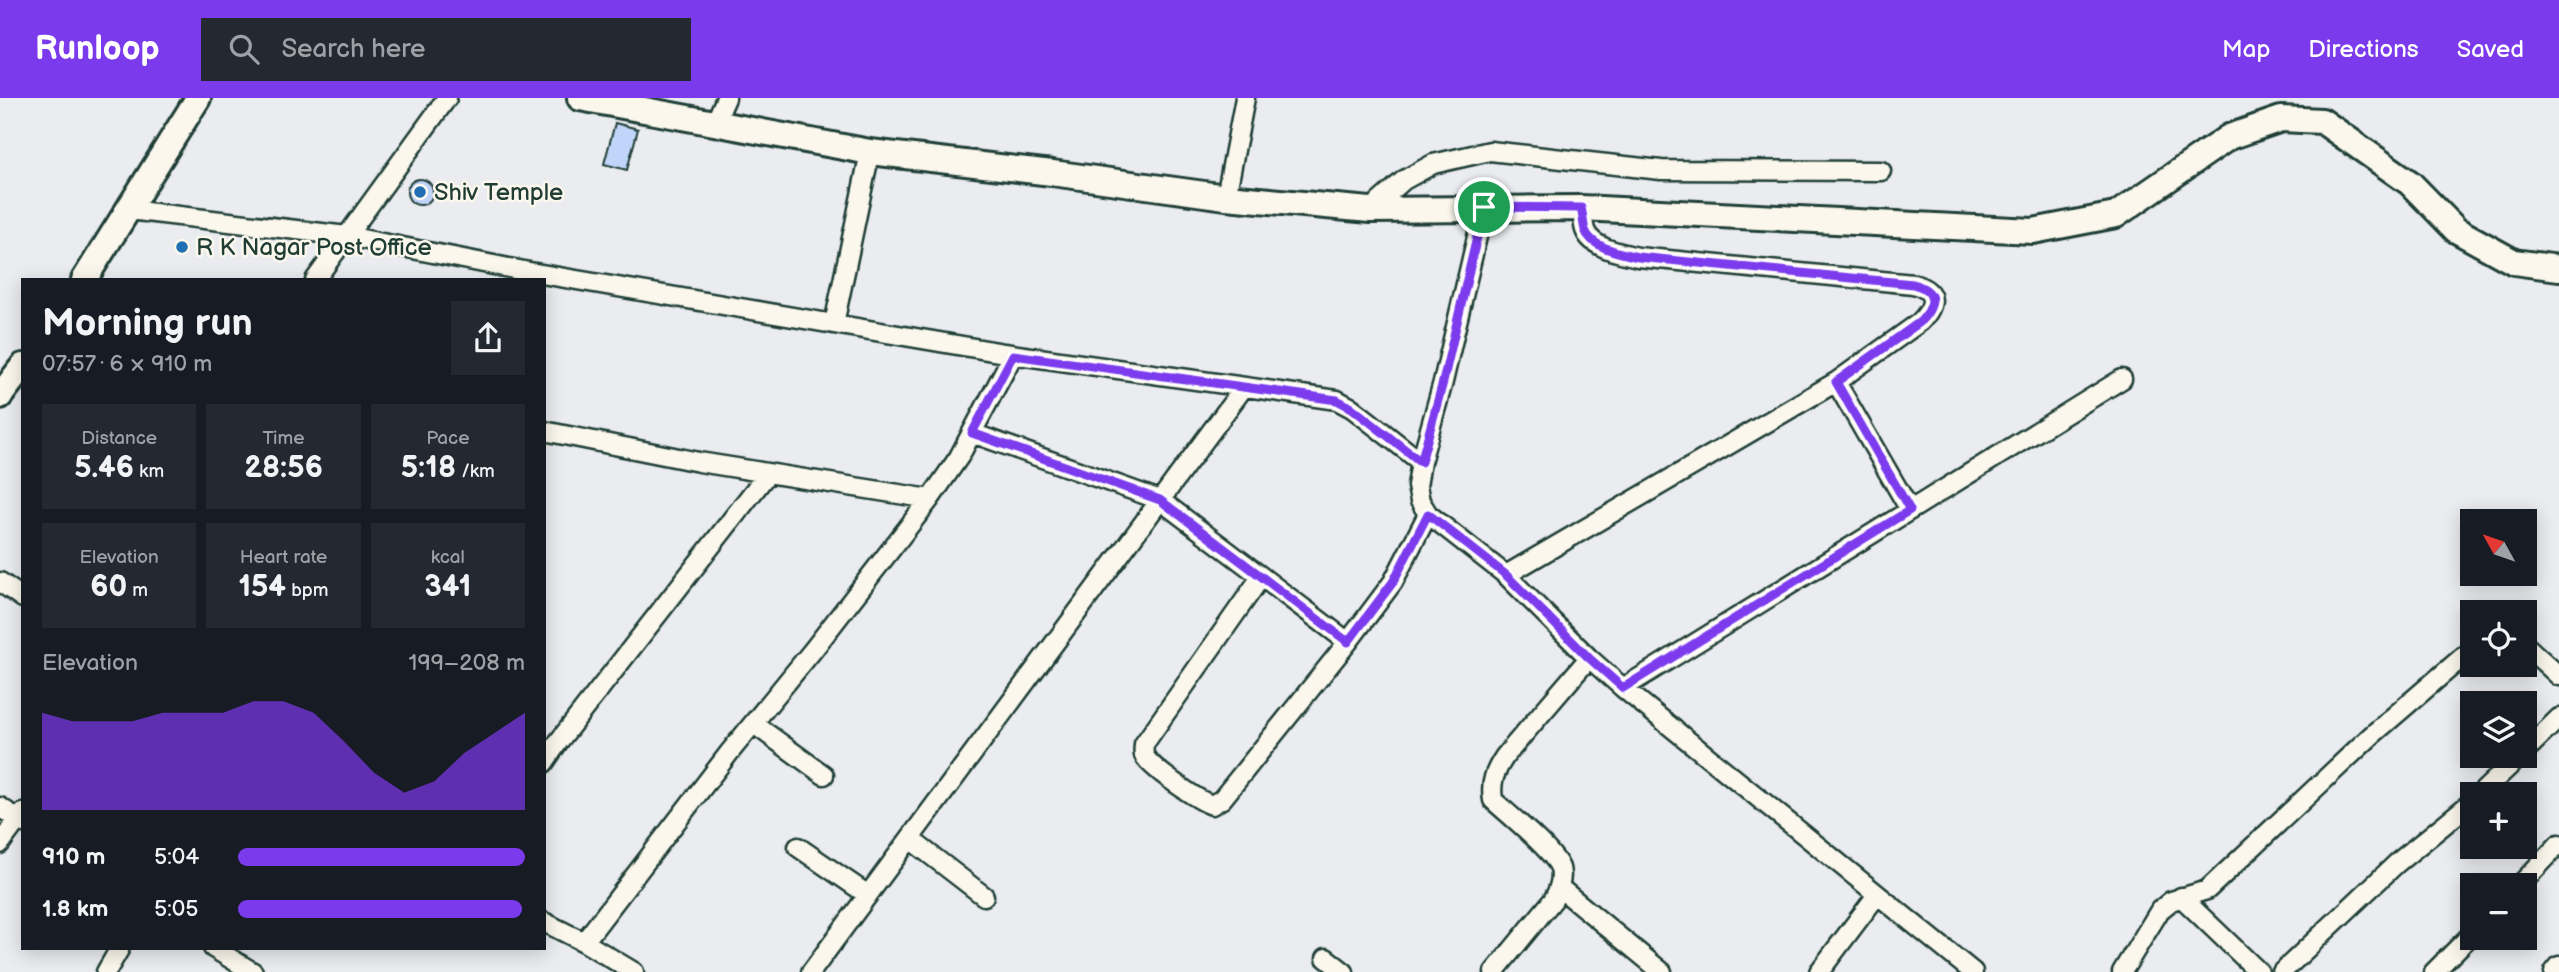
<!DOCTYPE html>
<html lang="en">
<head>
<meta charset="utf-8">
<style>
  :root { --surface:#171b24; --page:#242831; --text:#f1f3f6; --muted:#9ea1a6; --accent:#7c3aed }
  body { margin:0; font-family:"Balsamiq Sans",sans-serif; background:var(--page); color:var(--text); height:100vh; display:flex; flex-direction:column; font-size:26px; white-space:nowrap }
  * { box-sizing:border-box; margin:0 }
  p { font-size:23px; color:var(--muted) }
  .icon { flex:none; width:38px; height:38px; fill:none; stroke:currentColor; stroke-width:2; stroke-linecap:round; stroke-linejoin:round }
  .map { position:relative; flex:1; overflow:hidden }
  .sheet { position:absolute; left:21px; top:180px; width:525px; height:672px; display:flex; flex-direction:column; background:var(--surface); border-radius:0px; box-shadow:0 4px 18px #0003 }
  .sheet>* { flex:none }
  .needle { width:46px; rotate:310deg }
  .fabs { position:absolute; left:2460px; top:411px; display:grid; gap:14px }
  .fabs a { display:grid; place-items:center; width:77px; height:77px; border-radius:0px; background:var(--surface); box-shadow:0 4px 18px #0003; font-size:35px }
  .pin { position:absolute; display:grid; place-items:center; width:60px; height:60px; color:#fff; margin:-30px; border:4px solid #fff; border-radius:50%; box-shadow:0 2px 7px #0007 }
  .round { display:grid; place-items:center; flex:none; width:74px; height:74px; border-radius:0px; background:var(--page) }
  .overview { display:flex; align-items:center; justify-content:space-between; height:119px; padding:0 21px }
  h1 { font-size:38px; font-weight:800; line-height:52px }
  .figures { display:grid; grid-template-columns:repeat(3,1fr); gap:10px; height:119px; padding:7px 21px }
  .figures div { display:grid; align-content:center; border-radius:0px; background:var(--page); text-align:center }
  .figures b { font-size:30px; font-weight:800 }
  .figures small { font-size:19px; font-weight:400 }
  .figures p { font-size:19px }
  .chart { height:196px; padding:14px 21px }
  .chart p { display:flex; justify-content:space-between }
  .chart svg { width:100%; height:126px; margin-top:7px; fill:var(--accent); opacity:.7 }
  ul { padding:0 21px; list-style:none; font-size:23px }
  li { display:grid; grid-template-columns:112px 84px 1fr; align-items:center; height:52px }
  li i { height:18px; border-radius:9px; background:var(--accent) }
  header { display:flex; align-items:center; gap:42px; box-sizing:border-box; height:98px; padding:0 35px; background:var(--accent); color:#fff }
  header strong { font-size:33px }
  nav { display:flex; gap:38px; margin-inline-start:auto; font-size:24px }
  .search { width:490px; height:63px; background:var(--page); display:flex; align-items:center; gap:18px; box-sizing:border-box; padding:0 24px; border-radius:0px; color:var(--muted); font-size:26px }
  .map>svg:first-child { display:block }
  .building { fill:#c1d4f9; stroke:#1f3d34; stroke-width:2 }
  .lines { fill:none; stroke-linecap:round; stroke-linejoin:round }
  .street-casing { stroke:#1f3d34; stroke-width:23 }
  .secondary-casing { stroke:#1f3d34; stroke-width:30 }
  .street { stroke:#fbf7ec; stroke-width:18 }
  .secondary { stroke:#fbf7ec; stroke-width:24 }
  .route-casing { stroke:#fff; stroke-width:14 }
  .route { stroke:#7c3aed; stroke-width:9 }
  .poi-dot { fill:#1f6fb2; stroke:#fbf7ec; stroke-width:2.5 }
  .labels { text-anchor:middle; stroke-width:5; stroke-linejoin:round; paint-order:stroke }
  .poi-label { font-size:24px; fill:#1f3d34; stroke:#fbf7ec; text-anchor:start }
</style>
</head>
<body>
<header>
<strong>Runloop</strong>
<div class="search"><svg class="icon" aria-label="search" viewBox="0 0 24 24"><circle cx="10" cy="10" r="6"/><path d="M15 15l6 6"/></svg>Search here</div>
<nav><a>Map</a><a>Directions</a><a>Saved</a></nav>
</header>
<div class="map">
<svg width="2559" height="874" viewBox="0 0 2559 874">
  <rect width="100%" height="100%" fill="#eaecf0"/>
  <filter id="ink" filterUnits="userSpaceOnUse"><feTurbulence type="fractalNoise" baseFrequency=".0143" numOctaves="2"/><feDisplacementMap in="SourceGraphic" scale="14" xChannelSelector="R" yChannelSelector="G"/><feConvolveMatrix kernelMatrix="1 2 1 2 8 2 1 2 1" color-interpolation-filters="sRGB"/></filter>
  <g filter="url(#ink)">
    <path class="building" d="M615 25 638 31 627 72 604 66Z
      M407 94a13 13 0 1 1 26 0a13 13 0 1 1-26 0Z"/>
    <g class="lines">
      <defs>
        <path id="street" d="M715 25 726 0
          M1226 99 1245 0
          M1484 109 1443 284 1421 364 1417 388 1420 403 1428 416 1506 477 1589 560 1623 590 1973 874
          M129 112 347 138 524 173 1004 255 1337 302 1352 310 1421 364
          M1370 112 1404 82 1433 66 1490 53 1661 72 1881 73
          M315 182 447 0
          M834 226 870 54
          M1836 284 1910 412
          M544 333 699 364 930 401
          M972 335 1160 402 1348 544 1222 701 1212 707C1199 703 1149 669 1144 657 1143 653 1144 649 1144 646L1261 479
          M1506 477 1836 284 1920 224C1936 207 1938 193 1913 186L1638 159C1622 155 1592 151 1585 132 1583 125 1583 117 1581 110
          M0 484 23 500
          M1348 544 1393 484 1428 416
          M2525 547 2559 578
          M1623 590 2122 281
          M754 626 824 677
          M2525 653 2559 620
          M544 665 559 643 768 375
          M2480 696 2520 658
          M0 709 23 725
          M910 741 984 798
          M0 746 23 715
          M798 749 868 797
          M2519 788 2559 746
          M1560 790 1662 874
          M2181 799 2259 874
          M544 824 584 844 634 874
          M584 844 729 655 813 552 930 401 959 359 1013 257
          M213 850 253 874
          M1326 860 1344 874
          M106 874 120 850
          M811 874 1244 289
          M1494 874 1553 802C1559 792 1563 782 1560 770 1553 752 1509 717 1493 702 1490 684 1495 673 1505 658L1589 560
          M1819 874 1877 797
          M2122 874 2160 812 2171 803 2207 792 2372 637 2473 550
          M2282 874 2397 765 2473 703
          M2434 874 2473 835
          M2554 874 2559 868"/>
        <path id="secondary" d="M580 0 870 54 1052 75 1226 99 1370 112 1581 110 2033 133 2116 117 2229 39 2281 21 2322 23 2410 85 2456 132 2514 164 2559 170
          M84 182 198 0
          M0 298 23 268"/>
      </defs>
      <use href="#street" class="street-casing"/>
      <use href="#secondary" class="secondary-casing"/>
      <use href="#street" class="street"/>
      <use href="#secondary" class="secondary"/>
    </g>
  </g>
  <g class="lines" filter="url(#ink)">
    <defs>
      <path id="route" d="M1484 109 1581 110C1583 117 1583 125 1585 132 1592 151 1622 155 1638 159L1913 186C1938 193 1936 207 1920 224L1836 284 1910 412 1623 590 1589 560 1506 477 1428 416 1393 484 1348 544 1160 402 972 335 1013 257 1337 302 1352 310 1421 364 1443 284Z"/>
    </defs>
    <use href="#route" class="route-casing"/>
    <use href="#route" class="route"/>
  </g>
  <g class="poi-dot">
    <circle cx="420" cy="94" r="7"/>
    <circle cx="182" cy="149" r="7"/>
  </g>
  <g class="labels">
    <g class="poi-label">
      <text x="434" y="102">Shiv Temple</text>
      <text x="196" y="157">R K Nagar Post Office</text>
    </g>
  </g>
</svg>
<div class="fabs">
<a><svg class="needle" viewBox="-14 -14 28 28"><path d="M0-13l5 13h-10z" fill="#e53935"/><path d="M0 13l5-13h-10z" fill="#9ea1a6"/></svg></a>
<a><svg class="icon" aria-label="locate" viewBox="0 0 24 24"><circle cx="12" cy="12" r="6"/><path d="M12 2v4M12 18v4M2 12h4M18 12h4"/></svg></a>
<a><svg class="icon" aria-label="layers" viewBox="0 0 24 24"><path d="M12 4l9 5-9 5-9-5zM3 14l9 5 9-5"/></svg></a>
<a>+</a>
<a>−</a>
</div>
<div class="pin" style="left:1484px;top:109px;background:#1e9e55"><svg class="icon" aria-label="arrive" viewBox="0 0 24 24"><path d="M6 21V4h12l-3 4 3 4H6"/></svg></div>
<section class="sheet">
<div class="overview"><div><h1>Morning run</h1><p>07:57 · 6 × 910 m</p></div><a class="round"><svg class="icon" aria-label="share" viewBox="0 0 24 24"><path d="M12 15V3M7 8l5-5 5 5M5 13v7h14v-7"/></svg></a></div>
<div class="figures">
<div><p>Distance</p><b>5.46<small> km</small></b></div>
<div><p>Time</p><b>28:56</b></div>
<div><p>Pace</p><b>5:18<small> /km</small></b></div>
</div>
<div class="figures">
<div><p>Elevation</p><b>60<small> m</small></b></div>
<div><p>Heart rate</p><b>154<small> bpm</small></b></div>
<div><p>kcal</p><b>341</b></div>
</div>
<div class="chart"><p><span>Elevation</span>199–208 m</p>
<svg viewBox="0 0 160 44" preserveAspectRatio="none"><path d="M0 44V10L10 13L20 13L30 13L40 10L50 10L60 10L70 6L80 6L90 10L100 20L110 31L120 38L130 34L140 24L150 17L160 10V44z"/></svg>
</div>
<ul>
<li><b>910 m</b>5:04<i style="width:100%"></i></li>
<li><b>1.8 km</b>5:05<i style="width:99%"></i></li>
</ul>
</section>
</div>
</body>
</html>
